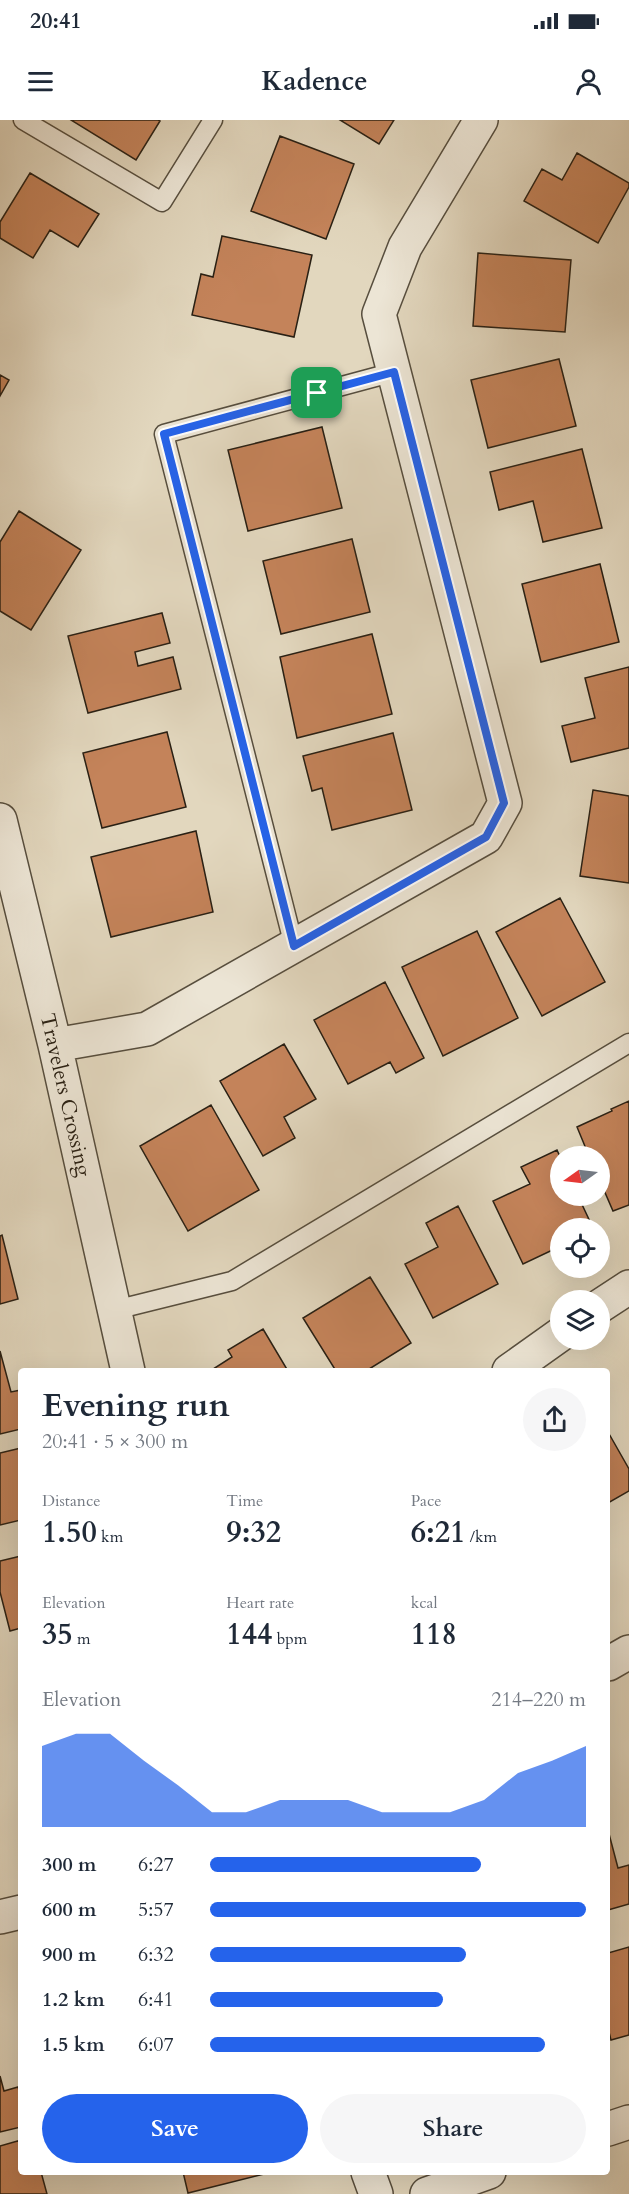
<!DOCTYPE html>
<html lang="en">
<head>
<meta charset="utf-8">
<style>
  :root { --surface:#fff; --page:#f6f6f7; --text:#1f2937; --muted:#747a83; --accent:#2563eb }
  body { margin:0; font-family:Cardo,serif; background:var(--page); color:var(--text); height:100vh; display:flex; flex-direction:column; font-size:22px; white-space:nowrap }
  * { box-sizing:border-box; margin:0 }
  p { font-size:20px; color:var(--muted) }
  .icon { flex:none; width:33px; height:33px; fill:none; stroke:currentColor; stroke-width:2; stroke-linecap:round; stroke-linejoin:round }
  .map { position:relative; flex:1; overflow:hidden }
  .side { position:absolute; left:18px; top:1248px; width:592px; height:807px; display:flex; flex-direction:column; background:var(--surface); border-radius:6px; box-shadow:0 6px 24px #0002 }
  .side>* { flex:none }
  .needle { width:39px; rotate:256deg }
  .fabs { position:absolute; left:550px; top:1026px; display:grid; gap:12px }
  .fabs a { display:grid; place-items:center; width:60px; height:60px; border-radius:50%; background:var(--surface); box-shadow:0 6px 24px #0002; font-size:30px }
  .pin { position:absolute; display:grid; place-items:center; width:51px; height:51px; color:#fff; margin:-26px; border-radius:12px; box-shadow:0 3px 9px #0006 }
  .round { display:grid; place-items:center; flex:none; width:63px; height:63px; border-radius:32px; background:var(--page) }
  .head { display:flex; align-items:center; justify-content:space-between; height:102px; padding:0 24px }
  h1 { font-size:33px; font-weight:800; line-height:45px }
  .metrics { display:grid; grid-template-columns:repeat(3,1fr); gap:9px; height:102px; padding:6px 24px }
  .metrics div { display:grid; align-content:center }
  .metrics b { font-size:30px; font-weight:800 }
  .metrics small { font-size:16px; font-weight:400 }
  .metrics p { font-size:16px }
  .chart { height:168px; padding:12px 24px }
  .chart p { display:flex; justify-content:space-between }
  .chart svg { width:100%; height:108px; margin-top:6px; fill:var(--accent); opacity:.7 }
  .action { display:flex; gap:12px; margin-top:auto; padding:12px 24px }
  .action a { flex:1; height:69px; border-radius:36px; background:var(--accent); color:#fff; font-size:24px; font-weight:800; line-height:69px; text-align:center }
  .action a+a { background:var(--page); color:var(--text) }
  ul { padding:0 24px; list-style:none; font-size:20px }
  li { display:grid; grid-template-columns:96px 72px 1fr; align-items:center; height:45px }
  li i { height:15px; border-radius:8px; background:var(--accent) }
  .status { display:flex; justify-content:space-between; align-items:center; height:42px; padding:0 30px; background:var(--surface); direction:ltr }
  .status svg { height:16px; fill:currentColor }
  header { display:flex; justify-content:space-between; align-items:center; height:78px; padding:0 24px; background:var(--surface); font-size:27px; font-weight:800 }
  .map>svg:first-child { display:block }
  .building { fill:#c4835a; stroke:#292014; stroke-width:1.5 }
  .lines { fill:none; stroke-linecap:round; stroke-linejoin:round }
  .lane-casing { stroke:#574e3e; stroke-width:21 }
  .street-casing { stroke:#574e3e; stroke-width:36 }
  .lane { stroke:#ece5d5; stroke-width:18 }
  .street { stroke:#ece5d5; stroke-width:33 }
  .route-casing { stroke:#fff; stroke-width:12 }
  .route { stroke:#2563eb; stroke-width:8 }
  .labels { text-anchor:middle; stroke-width:5; stroke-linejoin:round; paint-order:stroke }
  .street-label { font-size:21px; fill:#292014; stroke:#ece5d5 }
</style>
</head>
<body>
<div class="status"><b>20:41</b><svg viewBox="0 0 49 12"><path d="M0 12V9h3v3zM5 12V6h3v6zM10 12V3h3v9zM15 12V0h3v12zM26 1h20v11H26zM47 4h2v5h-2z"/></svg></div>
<header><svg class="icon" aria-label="menu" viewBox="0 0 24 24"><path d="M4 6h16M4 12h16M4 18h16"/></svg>Kadence<svg class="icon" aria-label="person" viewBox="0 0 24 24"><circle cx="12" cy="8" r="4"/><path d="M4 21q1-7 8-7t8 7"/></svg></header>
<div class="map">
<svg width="629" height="2074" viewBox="0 0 629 2074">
  <rect width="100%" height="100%" fill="#e2d7be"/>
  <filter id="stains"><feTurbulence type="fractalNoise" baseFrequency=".00333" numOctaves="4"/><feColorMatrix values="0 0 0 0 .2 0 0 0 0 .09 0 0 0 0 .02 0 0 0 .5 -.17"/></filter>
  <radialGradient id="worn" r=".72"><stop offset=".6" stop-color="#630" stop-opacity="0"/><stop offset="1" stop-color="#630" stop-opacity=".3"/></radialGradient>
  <path class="building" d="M71 0H158L160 1 136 40Z
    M340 0H394L379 24Z
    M280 16 354 44 326 119 251 91Z
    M577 33 629 63V67L598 123 524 81 542 49 562 60Z
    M30 53 99 94 78 127 50 110 33 138 0 118V102Z
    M222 116 312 135 294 217 192 195 201 154 213 157Z
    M478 133 571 140 565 212 473 206Z
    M559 239 576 306 488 328 471 260Z
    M0 255 9 260 0 276Z
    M322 307 342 388 248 411 228 330Z
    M582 329 602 408 543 422 533 381 499 390 490 352Z
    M19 391 81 430 31 510 0 491V422Z
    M352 419 370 492 281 514 263 441Z
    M600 444 619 522 541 542 522 464Z
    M162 493 170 523 135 532 138 546 173 537 181 569 88 593 68 516Z
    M372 514 392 594 297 618 280 537Z
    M629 547V628L571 642 562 606 595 598 585 558Z
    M167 612 186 687 102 708 83 633Z
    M393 613 412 690 332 710 322 668 312 671 303 636Z
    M593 670 629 676V763L580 756Z
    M196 711 213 792 111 817 91 737Z
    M560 778 605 862 542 896 496 812Z
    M477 811 518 898 443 936 402 847Z
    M385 862 424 938 396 953 390 942 348 964 314 900Z
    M284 924 316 979 284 997 295 1018 263 1036 220 961Z
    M629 981V1085L613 1091 600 1061V1036H589L577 1007 612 991 611 989Z
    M211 985 259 1070 188 1111 140 1026Z
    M557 1030 561 1039V1076H578L593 1108H561V1126L523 1144 493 1081 530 1064 521 1047Z
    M458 1086 498 1164 433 1198 405 1144 438 1127 426 1103Z
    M2 1115 18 1179 0 1184V1116Z
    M370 1157 411 1223 366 1251H336L303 1198Z
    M263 1209 288 1251H210L232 1237 228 1230Z
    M0 1231 11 1272 21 1270V1309L0 1314Z
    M608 1312 629 1349V1371L608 1383Z
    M21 1328V1400L0 1405V1333Z
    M21 1436V1508L10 1511 0 1472V1441Z
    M608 1710 618 1748 629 1745V1784L608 1790Z
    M629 1827V1915L611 1920 608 1908V1833Z
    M0 1956 4 1971 18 1967 21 1978V2007L0 2012Z
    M21 2020V2052H41L47 2074H0V2026Z
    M183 2052H272L188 2073Z"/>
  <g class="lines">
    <defs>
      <path id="lane" d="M23 0 162 82 213 0
        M294 826 164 314 394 252
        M115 1190 232 1161 629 923"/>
      <path id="street" d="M0 700 55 925 128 1251
        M55 925 147 909 486 717 505 683 379 194 405 127 481 0
        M600 1186 629 1167
        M509 1251 561 1214
        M608 1544 629 1532
        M0 1797 21 1792
        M608 2009 629 2002
        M368 2052 376 2074
        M427 2074 489 2052"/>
    </defs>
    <use href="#lane" class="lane-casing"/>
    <use href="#street" class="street-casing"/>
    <use href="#lane" class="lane"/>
    <use href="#street" class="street"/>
  </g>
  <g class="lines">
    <defs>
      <path id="route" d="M394 252 504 683 486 717 294 826 164 314Z"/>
    </defs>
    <use href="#route" class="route-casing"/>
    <use href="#route" class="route"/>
  </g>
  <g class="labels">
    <g class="street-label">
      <text transform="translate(66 975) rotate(77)" y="7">Travelers Crossing</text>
    </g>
  </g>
  <rect width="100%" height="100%" filter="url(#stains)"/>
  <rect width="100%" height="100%" fill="url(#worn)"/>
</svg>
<div class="fabs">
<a><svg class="needle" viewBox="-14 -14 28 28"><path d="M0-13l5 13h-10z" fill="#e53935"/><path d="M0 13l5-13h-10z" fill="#747a83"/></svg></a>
<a><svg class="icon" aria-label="locate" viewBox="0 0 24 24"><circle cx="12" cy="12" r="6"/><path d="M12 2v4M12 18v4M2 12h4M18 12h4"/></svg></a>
<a><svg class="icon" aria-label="layers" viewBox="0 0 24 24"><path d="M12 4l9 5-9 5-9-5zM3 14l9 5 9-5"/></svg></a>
</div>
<div class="pin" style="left:317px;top:273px;background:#1e9e55"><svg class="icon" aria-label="arrive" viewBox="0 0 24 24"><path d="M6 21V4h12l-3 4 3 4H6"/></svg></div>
<section class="side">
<div class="head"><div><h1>Evening run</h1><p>20:41 · 5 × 300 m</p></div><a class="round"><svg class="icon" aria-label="share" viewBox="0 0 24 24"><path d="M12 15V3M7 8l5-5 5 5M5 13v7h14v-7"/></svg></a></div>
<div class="metrics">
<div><p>Distance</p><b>1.50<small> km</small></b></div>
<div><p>Time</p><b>9:32</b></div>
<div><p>Pace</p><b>6:21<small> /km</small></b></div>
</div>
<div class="metrics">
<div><p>Elevation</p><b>35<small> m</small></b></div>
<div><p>Heart rate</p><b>144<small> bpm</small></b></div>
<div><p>kcal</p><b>118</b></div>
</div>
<div class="chart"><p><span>Elevation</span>214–220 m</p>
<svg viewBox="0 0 160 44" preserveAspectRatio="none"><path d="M0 44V11L10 6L20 6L30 17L40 27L50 38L60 38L70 33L80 33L90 33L100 38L110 38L120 38L130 33L140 22L150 17L160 11V44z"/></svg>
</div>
<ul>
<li><b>300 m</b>6:27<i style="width:72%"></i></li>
<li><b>600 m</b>5:57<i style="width:100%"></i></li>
<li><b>900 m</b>6:32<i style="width:68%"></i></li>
<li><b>1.2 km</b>6:41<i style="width:62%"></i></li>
<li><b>1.5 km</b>6:07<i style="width:89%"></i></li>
</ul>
<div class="action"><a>Save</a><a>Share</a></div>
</section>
</div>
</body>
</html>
